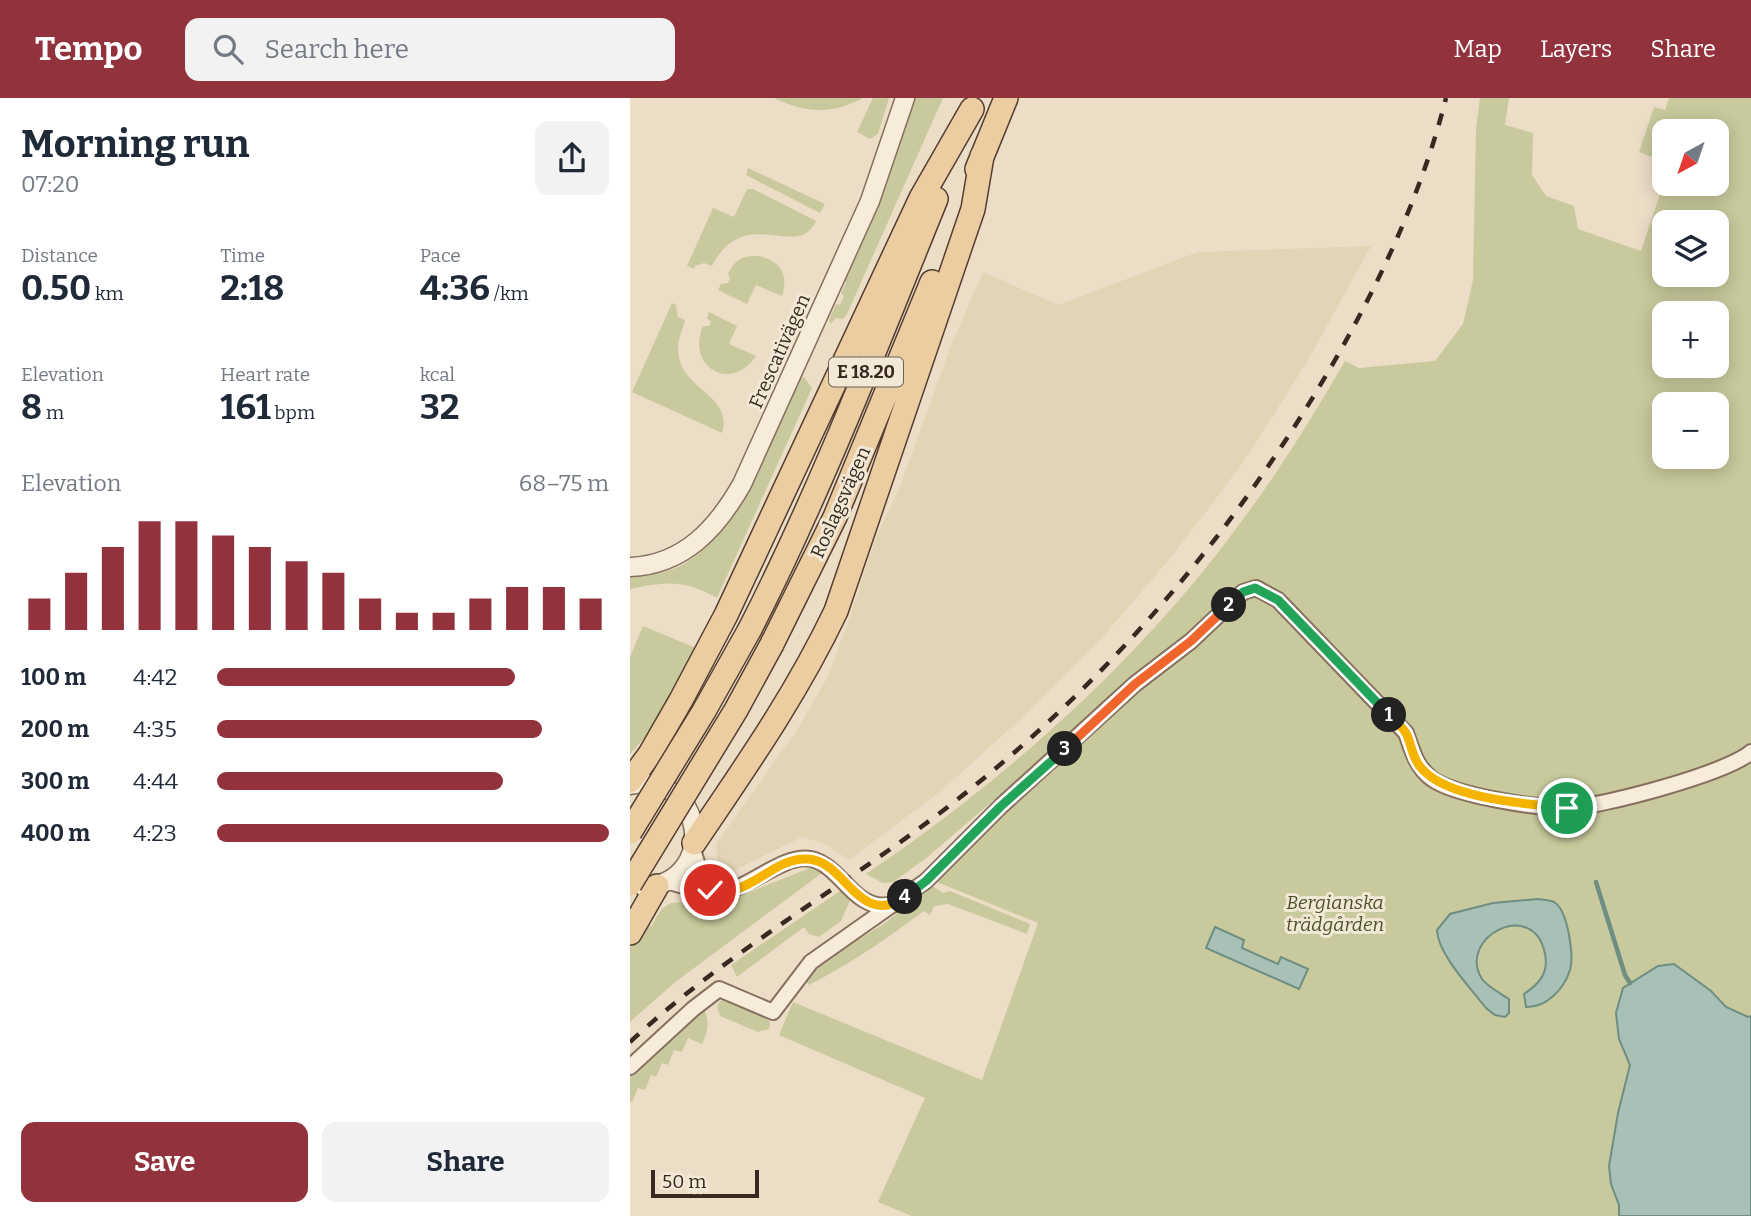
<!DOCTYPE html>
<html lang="en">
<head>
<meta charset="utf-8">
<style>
  :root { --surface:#fff; --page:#f2f2f3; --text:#1f2937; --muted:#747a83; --accent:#91323c }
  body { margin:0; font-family:Bitter,serif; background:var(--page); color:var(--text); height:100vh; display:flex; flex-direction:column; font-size:26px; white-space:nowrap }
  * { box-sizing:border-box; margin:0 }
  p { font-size:23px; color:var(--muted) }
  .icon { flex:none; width:38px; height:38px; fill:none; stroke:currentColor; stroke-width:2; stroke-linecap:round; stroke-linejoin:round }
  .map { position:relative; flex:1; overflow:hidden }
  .sheet { display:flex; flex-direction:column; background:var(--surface); width:630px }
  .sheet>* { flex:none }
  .needle { width:46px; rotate:220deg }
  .fabs { position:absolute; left:1022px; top:21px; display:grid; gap:14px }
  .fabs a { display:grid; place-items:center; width:77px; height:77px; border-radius:14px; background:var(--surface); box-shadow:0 4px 18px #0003; font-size:35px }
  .scale { position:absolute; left:21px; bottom:18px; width:108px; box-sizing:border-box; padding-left:7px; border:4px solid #372920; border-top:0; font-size:19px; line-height:24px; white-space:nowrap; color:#372920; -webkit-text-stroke:5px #f3e8d6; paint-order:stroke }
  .pin { position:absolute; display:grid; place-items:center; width:60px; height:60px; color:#fff; margin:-30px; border:4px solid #fff; border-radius:50%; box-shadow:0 2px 7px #0007 }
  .km { position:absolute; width:35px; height:35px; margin:-18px; border-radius:50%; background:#222; color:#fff; font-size:19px; line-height:35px; text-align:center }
  .round { display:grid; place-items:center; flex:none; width:74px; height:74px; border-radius:14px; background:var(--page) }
  .headline { display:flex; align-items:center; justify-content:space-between; height:119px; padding:0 21px }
  h1 { font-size:38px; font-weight:700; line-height:52px }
  .figures { display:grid; grid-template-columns:repeat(3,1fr); gap:10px; height:119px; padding:7px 21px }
  .figures div { display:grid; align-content:center }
  .figures b { font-size:35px; font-weight:700 }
  .figures small { font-size:19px; font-weight:400 }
  .figures p { font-size:19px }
  .chart { height:196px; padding:14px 21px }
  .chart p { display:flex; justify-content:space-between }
  .chart svg { width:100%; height:126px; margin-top:7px; stroke:var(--accent); stroke-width:6 }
  .primary-button { display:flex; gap:14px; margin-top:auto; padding:14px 21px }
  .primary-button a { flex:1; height:80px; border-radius:14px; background:var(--accent); color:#fff; font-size:28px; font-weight:700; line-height:80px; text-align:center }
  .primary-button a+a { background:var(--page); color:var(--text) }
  ul { padding:0 21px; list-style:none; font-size:23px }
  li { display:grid; grid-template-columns:112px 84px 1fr; align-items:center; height:52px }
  li i { height:18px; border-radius:9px; background:var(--accent) }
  header { display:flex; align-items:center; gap:42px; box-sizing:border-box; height:98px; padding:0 35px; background:var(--accent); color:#fff }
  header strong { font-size:33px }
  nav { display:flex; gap:38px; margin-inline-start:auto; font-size:24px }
  .search { width:490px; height:63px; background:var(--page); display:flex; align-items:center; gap:18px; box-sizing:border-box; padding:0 24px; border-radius:14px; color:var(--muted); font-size:26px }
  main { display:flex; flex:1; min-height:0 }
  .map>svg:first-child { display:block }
  .farmland { fill:#e1d5b5 }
  .green { fill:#c8c99c; fill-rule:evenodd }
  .water { fill:#a8c0b6; stroke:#6f8e83; stroke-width:2 }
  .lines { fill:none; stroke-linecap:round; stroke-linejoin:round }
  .stream { stroke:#6f8e83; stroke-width:4.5 }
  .minor-casing { stroke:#866f5e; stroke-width:18 }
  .tertiary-casing { stroke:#866f5e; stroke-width:21 }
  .primary-casing { stroke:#543e31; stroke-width:26 }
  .minor { stroke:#f7ebda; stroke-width:14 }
  .tertiary { stroke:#f7ebda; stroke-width:18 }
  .primary { stroke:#eccda2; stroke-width:23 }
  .rail { stroke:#372920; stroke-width:4.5; stroke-dasharray:12 12; stroke-linecap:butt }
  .primary-bridge-casing { stroke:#543e31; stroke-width:26; stroke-linecap:butt }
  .primary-bridge { stroke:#eccda2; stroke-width:23 }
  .split-1-casing { stroke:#fff; stroke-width:14 }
  .split-2-casing { stroke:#fff; stroke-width:14 }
  .split-3-casing { stroke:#fff; stroke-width:14 }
  .split-4-casing { stroke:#fff; stroke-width:14 }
  .split-5-casing { stroke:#fff; stroke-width:14 }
  .split-1 { stroke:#f5b400; stroke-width:9 }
  .split-2 { stroke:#22a559; stroke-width:9 }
  .split-3 { stroke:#f0652b; stroke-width:9 }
  .split-4 { stroke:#22a559; stroke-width:9 }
  .split-5 { stroke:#f5b400; stroke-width:9 }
  .labels { text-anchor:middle; stroke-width:6; stroke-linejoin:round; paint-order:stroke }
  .shield { fill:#f3e8d6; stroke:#6f6257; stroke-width:2 }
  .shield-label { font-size:18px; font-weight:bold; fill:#372920 }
  .street-label { font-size:19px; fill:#372920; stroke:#f3e8d6 }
  .park-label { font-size:19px; font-style:italic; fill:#4c5228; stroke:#f3e8d6 }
</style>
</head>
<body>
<header>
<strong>Tempo</strong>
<div class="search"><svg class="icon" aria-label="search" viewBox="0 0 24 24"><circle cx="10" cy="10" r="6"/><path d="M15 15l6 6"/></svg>Search here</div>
<nav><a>Map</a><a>Layers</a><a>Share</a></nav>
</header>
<main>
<section class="sheet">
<div class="headline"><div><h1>Morning run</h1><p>07:20</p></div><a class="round"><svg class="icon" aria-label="share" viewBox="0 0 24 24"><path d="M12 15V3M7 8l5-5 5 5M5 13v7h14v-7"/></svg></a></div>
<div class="figures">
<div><p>Distance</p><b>0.50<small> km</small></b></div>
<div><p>Time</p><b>2:18</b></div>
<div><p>Pace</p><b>4:36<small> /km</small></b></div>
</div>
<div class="figures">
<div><p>Elevation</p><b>8<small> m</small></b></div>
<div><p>Heart rate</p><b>161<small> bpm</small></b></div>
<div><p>kcal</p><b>32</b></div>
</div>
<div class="chart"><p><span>Elevation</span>68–75 m</p>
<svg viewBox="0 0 160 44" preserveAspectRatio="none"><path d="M5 44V33M15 44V24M25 44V15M35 44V6M45 44V6M55 44V11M65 44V15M75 44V20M85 44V24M95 44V33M105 44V38M115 44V38M125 44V33M135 44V29M145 44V29M155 44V33"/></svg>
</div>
<ul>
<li><b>100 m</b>4:42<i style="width:76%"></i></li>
<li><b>200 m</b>4:35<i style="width:83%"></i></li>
<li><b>300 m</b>4:44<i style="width:73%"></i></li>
<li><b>400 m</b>4:23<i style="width:100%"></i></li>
</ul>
<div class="primary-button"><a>Save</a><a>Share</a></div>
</section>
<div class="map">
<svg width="1121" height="1118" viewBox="0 0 1121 1118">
  <rect width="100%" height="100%" fill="#ecddc7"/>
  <path class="farmland" d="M741 148 677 264 614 363 579 410 537 464 470 542 393 619 312 692 219 762 195 746 172 739 97 776 88 772 86 746 167 632 197 580 219 522 246 439 269 391 322 245 353 174 428 207 568 154Z"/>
  <path class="green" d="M144 0H233C200 17 177 15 144 0Z
    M243 0H259L248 36 240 41 227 34Z
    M284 0H313L217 216 213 221 205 220 201 226 199 222 206 206 210 207 214 198 211 195 216 185 212 183 262 69Z
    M850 0H879L875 27 903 35 902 77 916 98 944 108 948 131 1011 153 1034 84V86H1087V33H1034V64L1009 54 1024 9 1035 12 1039 0H1121V918L1118 919 1096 909 1081 893 993 890 986 915 989 941 1000 967 988 1015 979 1068 981 1086 989 1107V1118H282L248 1104 295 1000 149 937 163 904 352 982 408 825 307 784 397 692 497 601 498 582 420 654 295 761 263 784 253 785 236 776C374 683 509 563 608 428 648 375 682 320 715 263L729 270 805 263 833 226 843 182 846 30ZM1034 124H1087V177H1034ZM1034 215H1087V268H1034ZM1034 306H1087V359H1034Z
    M118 70 195 106 190 115 116 77Z
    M117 91H123L186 123C168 164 115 104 82 168L74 165 65 168 64 171 57 168 83 110 104 119Z
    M123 158C147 158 160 175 152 198L126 187 117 206 88 192 91 186 98 185 100 181 98 176C104 164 109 159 123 158Z
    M42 205 46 207 48 219 55 222C53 231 48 241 48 249 47 293 104 294 92 335L2 294Z
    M79 214 107 228 99 246 126 258C100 296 56 268 73 228H79L81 224 77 220Z
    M174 279 182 290 87 500C53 481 37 484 0 491V479C20 477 40 475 57 464 112 428 141 340 168 282Z
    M13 528 66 550 21 632 0 656V559Z
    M180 770 192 775 44 885 0 924V850L15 826 22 828C29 813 36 802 53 805L59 800 92 805Z
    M302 788 313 795 320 793 400 826 397 836 318 806 304 808 300 817 294 813C256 841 220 866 179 887L173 880 182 870 255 825Z
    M213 791 221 800 211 823 189 839 179 836 174 829 107 879 101 867Z
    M94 902 137 920 140 925 139 931 128 934 90 918 87 909 90 903Z
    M74 912C80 923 78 934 72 946L58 940 52 954 44 952 38 967 32 965 26 979 21 977 15 992 8 990 2 1004 0 1003V976Z"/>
  <path class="water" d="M908 801C913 802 920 802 924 804 938 812 944 858 940 872 934 891 916 910 896 909L894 896C909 886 919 875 915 856 904 799 826 839 852 881 858 889 870 895 879 901V915L875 919 865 917 856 910C841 890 808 857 807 832L820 816 863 805Z
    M585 829 614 842 612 850 648 866 651 859 678 871 669 891 576 850Z
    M1044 866 1081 893 1096 909 1118 919 1121 918V1118H989V1107L981 1086 979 1068 988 1015 1000 967 989 941 986 915 993 890 1028 868Z"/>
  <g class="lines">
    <path class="stream" d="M966 784 995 877 1000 885"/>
    <defs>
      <path id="minor" d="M63 752 74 786 80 792
        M37 783C58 790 85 798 106 790 127 782 158 756 181 761 208 767 220 802 247 807 251 808 258 807 263 807
        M0 969 63 911 89 891 143 914 181 864 296 783 371 708 505 586 561 543 613 494 626 490 648 502 776 635C782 652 786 669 802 681 826 698 907 710 937 710 971 709 1098 675 1121 654"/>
      <path id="tertiary" d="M0 469C54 467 87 430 112 386L240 103 275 0
        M0 687C75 672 90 784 14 789"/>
      <path id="primary" d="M347 71 376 0
        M120 531C191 392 247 246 306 101
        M142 546 205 419 302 184
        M0 683 20 656 51 602 96 517 291 100 342 11
        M64 745C116 668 166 597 206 513L343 111 352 58
        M0 835 27 788"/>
    </defs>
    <use href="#minor" class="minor-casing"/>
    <use href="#tertiary" class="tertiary-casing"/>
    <use href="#primary" class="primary-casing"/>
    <use href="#minor" class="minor"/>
    <use href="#tertiary" class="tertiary"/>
    <use href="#primary" class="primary"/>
    <path class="rail" d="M0 944C98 853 214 789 319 708 480 584 614 424 713 248 757 169 794 87 816 0"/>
    <defs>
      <path id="primary-bridge" d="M0 734 74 613 120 531
        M0 786 106 612 142 546"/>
    </defs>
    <use href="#primary-bridge" class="primary-bridge-casing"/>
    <use href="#primary-bridge" class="primary-bridge"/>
  </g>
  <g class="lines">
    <defs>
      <path id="split-1" d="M759 617C765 623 774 630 777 637 782 649 783 662 793 672 820 701 898 706 937 710"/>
      <path id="split-2" d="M599 507 613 494 625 490 648 502 759 617"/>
      <path id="split-3" d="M435 651 505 586 561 543 599 507"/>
      <path id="split-4" d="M275 799 296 783 371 708 435 651"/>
      <path id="split-5" d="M80 792C87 792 95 793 102 792 128 787 149 759 178 761 216 763 229 831 275 799"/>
    </defs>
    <use href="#split-1" class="split-1-casing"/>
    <use href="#split-2" class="split-2-casing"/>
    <use href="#split-3" class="split-3-casing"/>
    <use href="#split-4" class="split-4-casing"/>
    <use href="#split-5" class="split-5-casing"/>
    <use href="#split-1" class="split-1"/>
    <use href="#split-2" class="split-2"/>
    <use href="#split-3" class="split-3"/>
    <use href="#split-4" class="split-4"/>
    <use href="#split-5" class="split-5"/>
  </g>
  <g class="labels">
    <rect class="shield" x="199" y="259.5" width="74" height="29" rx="5"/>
    <g class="shield-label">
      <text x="236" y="280">E 18.20</text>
    </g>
    <g class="street-label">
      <text transform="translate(149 253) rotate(-66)" y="7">Frescativägen</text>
      <text transform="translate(210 404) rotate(-66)" y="7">Roslagsvägen</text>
    </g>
    <g class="park-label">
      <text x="705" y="811">Bergianska<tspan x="705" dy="22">trädgården</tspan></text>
    </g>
  </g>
</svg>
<div class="fabs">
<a><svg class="needle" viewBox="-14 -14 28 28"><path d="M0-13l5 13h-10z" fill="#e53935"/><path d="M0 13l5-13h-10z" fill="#747a83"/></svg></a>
<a><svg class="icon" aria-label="layers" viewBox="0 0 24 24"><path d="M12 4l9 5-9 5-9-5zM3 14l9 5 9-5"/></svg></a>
<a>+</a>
<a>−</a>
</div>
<div class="scale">50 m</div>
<div class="pin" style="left:937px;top:710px;background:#1e9e55"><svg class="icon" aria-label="arrive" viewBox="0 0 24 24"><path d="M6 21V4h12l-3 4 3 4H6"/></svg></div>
<div class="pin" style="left:80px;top:792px;background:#d93025"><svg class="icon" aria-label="check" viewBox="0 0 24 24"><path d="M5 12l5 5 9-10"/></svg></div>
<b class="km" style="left:759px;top:617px">1</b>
<b class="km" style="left:599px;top:507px">2</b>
<b class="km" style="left:435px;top:651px">3</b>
<b class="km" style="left:275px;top:799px">4</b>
</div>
</main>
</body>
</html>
